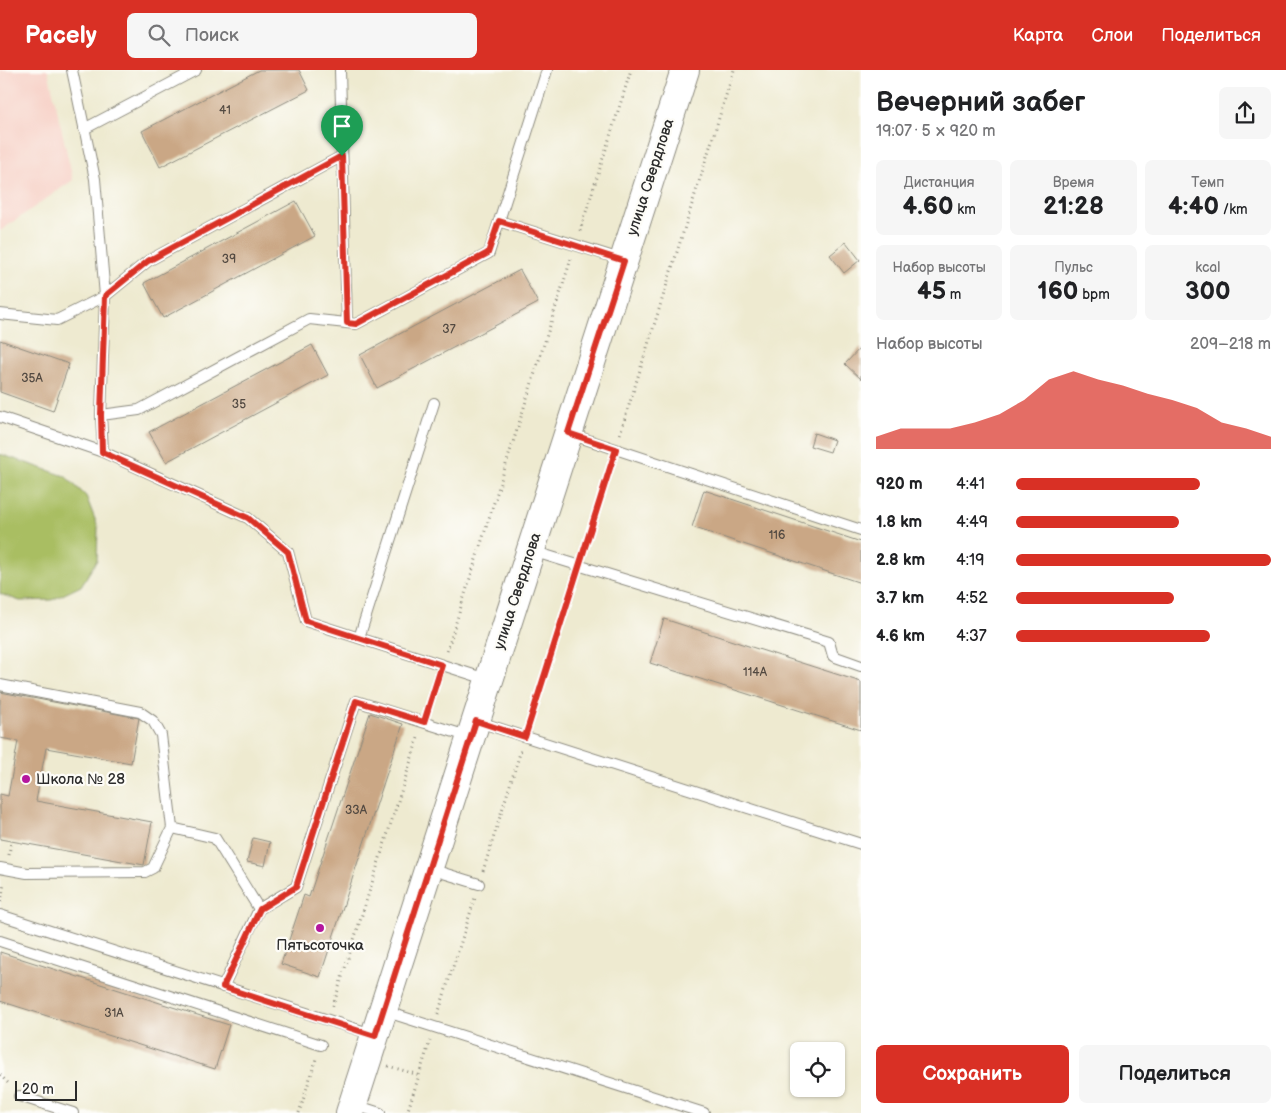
<!DOCTYPE html>
<html lang="ru">
<head>
<meta charset="utf-8">
<style>
  :root { --surface:#fff; --page:#f6f6f6; --text:#202124; --muted:#757577; --accent:#d93025 }
  body { margin:0; font-family:"Balsamiq Sans",sans-serif; background:var(--page); color:var(--text); height:100vh; display:flex; flex-direction:column; font-size:19px; white-space:nowrap }
  * { box-sizing:border-box; margin:0 }
  p { font-size:16px; color:var(--muted) }
  .icon { flex:none; width:28px; height:28px; fill:none; stroke:currentColor; stroke-width:2; stroke-linecap:round; stroke-linejoin:round }
  .map { position:relative; flex:1; overflow:hidden }
  .drawer { display:flex; flex-direction:column; background:var(--surface); width:425px }
  .drawer>* { flex:none }
  .buttons { position:absolute; left:790px; top:972px; display:grid; gap:10px }
  .buttons a { display:grid; place-items:center; width:55px; height:55px; border-radius:8px; background:var(--surface); box-shadow:0 1px 4px #0004; font-size:25px }
  .scale { position:absolute; left:15px; bottom:12px; width:62px; box-sizing:border-box; padding-left:5px; border:2px solid #2b2b2b; border-top:0; font-size:14px; line-height:18px; white-space:nowrap; color:#2b2b2b; -webkit-text-stroke:4px #fdfcf7; paint-order:stroke }
  .pin { position:absolute; display:grid; place-items:center; width:42px; height:42px; color:#fff; margin:-51px -21px; border-radius:50% 50% 50% 0; rotate:-45deg; box-shadow:0 0 5px #0007 }
  .pin .icon { rotate:45deg }
  .round { display:grid; place-items:center; flex:none; width:52px; height:52px; border-radius:8px; background:var(--page) }
  .head { display:flex; align-items:center; justify-content:space-between; height:85px; padding:0 15px }
  h1 { font-size:28px; font-weight:700; line-height:38px }
  .metrics { display:grid; grid-template-columns:repeat(3,1fr); gap:8px; height:85px; padding:5px 15px }
  .metrics div { display:grid; align-content:center; border-radius:8px; background:var(--page); text-align:center }
  .metrics b { font-size:25px; font-weight:700 }
  .metrics small { font-size:14px; font-weight:400 }
  .metrics p { font-size:14px }
  .chart { height:140px; padding:10px 15px }
  .chart p { display:flex; justify-content:space-between }
  .chart svg { width:100%; height:90px; margin-top:5px; fill:var(--accent); opacity:.7 }
  .cta { display:flex; gap:10px; margin-top:auto; padding:10px 15px }
  .cta a { flex:1; height:58px; border-radius:8px; background:var(--accent); color:#fff; font-size:20px; font-weight:700; line-height:58px; text-align:center }
  .cta a+a { background:var(--page); color:var(--text) }
  ul { padding:0 15px; list-style:none; font-size:16px }
  li { display:grid; grid-template-columns:80px 60px 1fr; align-items:center; height:38px }
  li i { height:12px; border-radius:6px; background:var(--accent) }
  header { display:flex; align-items:center; gap:30px; box-sizing:border-box; height:70px; padding:0 25px; background:var(--accent); color:#fff }
  header strong { font-size:24px }
  nav { display:flex; gap:28px; margin-inline-start:auto; font-size:18px }
  .search { width:350px; height:45px; background:var(--page); display:flex; align-items:center; gap:12px; box-sizing:border-box; padding:0 18px; border-radius:8px; color:var(--muted); font-size:19px }
  main { display:flex; flex:1; min-height:0 }
  .map>svg:first-child { display:block }
  .built { fill:#f7d1c7 }
  .green { fill:#a9be62; stroke:#6a7446 }
  .building { fill:#caa785 }
  .lines { fill:none; stroke-linecap:round; stroke-linejoin:round }
  .lane-casing { stroke:#8c8a7e; stroke-width:12 }
  .secondary-casing { stroke:#8c8a7e; stroke-width:30 }
  .path { stroke:#8c8a7e; stroke-width:3; stroke-dasharray:1 4; stroke-linecap:butt }
  .lane { stroke:#fff; stroke-width:10 }
  .secondary { stroke:#fff; stroke-width:28 }
  .route-casing { stroke:#fff; stroke-width:10 }
  .route { stroke:#d93025; stroke-width:6 }
  .poi-dot { fill:#b5179e; stroke:#fdfcf7; stroke-width:2 }
  .labels { text-anchor:middle; stroke-width:4.5; stroke-linejoin:round; paint-order:stroke }
  .number-label { font-size:12px; fill:#534a42 }
  .street-label { font-size:15px; fill:#2b2b2b; stroke:#fdfcf7 }
  .poi-label { font-size:15px; fill:#2b2b2b; stroke:#fdfcf7; text-anchor:start }
</style>
</head>
<body>
<header>
<strong>Pacely</strong>
<div class="search"><svg class="icon" aria-label="search" viewBox="0 0 24 24"><circle cx="10" cy="10" r="6"/><path d="M15 15l6 6"/></svg>Поиск</div>
<nav><a>Карта</a><a>Слои</a><a>Поделиться</a></nav>
</header>
<main>
<div class="map">
<svg width="861" height="1043" viewBox="0 0 861 1043">
  <rect width="100%" height="100%" fill="#fdfcf7"/>
  <filter id="ink" filterUnits="userSpaceOnUse"><feTurbulence type="fractalNoise" baseFrequency=".02" numOctaves="2"/><feDisplacementMap in="SourceGraphic" scale="10" xChannelSelector="R" yChannelSelector="G"/><feConvolveMatrix kernelMatrix="1 2 1 2 8 2 1 2 1" color-interpolation-filters="sRGB"/></filter>
  <filter id="wash" filterUnits="userSpaceOnUse"><feTurbulence type="fractalNoise" baseFrequency=".0096" numOctaves="4" result="noise"/><feDisplacementMap in="SourceGraphic" scale="20" xChannelSelector="R" yChannelSelector="G"/><feGaussianBlur stdDeviation="1.12" result="paint"/><feColorMatrix in="noise" values="0 0 0 0 0 0 0 0 0 0 0 0 0 0 0 0 0 1.4 0 .05"/><feComposite in="paint" operator="in"/></filter>
  <g filter="url(#wash)">
    <rect width="100%" height="100%" fill="#eeead0"/>
    <path class="built" d="M0 0H48L73 110 0 161Z"/>
    <path class="green" d="M0 384 65 406 86 426 98 457 97 490 81 516 52 530 20 531 0 524Z"/>
    <g id="blocks">
      <path class="building" d="M259 0H299L309 20 160 97 142 61Z
        M296 131 315 166 163 248 144 213Z
        M846 172 860 190 844 203 830 185Z
        M520 200 538 233 377 318 360 285Z
        M0 270 69 294 53 341 0 322Z
        M312 275 328 305 166 392 149 362Z
        M861 277V309L845 294Z
        M814 363 834 370 830 382 810 376Z
        M704 420 861 472V513L692 457Z
        M664 549 861 612V660L650 593Z
        M0 622 139 648 131 693 46 678 36 731 152 752 144 795 0 769V724L8 726 18 671 0 668Z
        M370 643 403 654 320 907 281 894 304 825 309 827Z
        M253 768 270 772 265 796 247 792Z
        M0 882 229 955 215 999 0 931Z"/>
    </g>
  </g>
  <g filter="url(#ink)">
    <use href="#blocks" fill-opacity="0" stroke="#8c8a7e" stroke-width="1"/>
    <g class="lines">
      <defs>
        <path id="lane" d="M72 0 95 109 105 226 101 345 103 382
          M340 0 347 253
          M547 0 499 151 623 190
          M84 59 196 0
          M0 244 57 250 105 226 148 191 342 86
          M101 345 139 340 309 249 356 254 489 183 499 151
          M0 347 103 382 248 448 288 482 306 551 489 610
          M570 364 861 460
          M532 481 829 572 833 586 861 596
          M359 568 434 333
          M0 615 140 642 153 651 161 665 172 758
          M476 651 861 774
          M0 798 27 803 145 802 153 798 172 758 215 768 259 839
          M430 799 479 814
          M0 845 375 965
          M0 871 321 975
          M223 917 259 839 296 817 356 631 470 667
          M384 941 704 1043
          M19 1026 73 1043
          M355 1035 380 1043"/>
        <path id="secondary" d="M350 1043 685 0"/>
      </defs>
      <use href="#lane" class="lane-casing"/>
      <use href="#secondary" class="secondary-casing"/>
      <path class="path" d="M580 161 631 0
        M620 364 734 0
        M583 481 612 392
        M447 581 571 189
        M428 638 438 608
        M530 653 575 509
        M9 785 11 771
        M483 801 521 680
        M1 832 4 813
        M333 936 419 665
        M438 944 475 828
        M388 996 419 1005
        M0 1005 10 1015
        M299 1043 316 989
        M407 1043 430 971"/>
      <use href="#lane" class="lane"/>
      <use href="#secondary" class="secondary"/>
    </g>
  </g>
  <g class="lines" filter="url(#ink)">
    <defs>
      <path id="route" d="M342 86 347 253 356 254 488 183 499 151 624 191 568 363 616 379 525 667 476 651 375 966 223 917 260 839 296 817 356 631 424 652 442 595 306 551 288 482 248 448 102 382 101 345 105 226 148 191Z"/>
    </defs>
    <use href="#route" class="route-casing"/>
    <use href="#route" class="route"/>
  </g>
  <g class="poi-dot">
    <circle cx="26" cy="709" r="5"/>
    <circle cx="320" cy="858" r="5"/>
  </g>
  <g class="labels">
    <g class="number-label">
      <text x="225" y="44">41</text>
      <text x="229" y="193">39</text>
      <text x="449" y="263">37</text>
      <text x="32" y="312">35А</text>
      <text x="239" y="338">35</text>
      <text x="777" y="469">116</text>
      <text x="755" y="606">114А</text>
      <text x="356" y="744">33А</text>
      <text x="114" y="947">31А</text>
    </g>
    <g class="street-label">
      <text transform="translate(650 107) rotate(-72)" y="5">улица Свердлова</text>
      <text transform="translate(517 521) rotate(-72)" y="5">улица Свердлова</text>
    </g>
    <g class="poi-label">
      <text x="36" y="714">Школа № 28</text>
      <text x="320" y="880" text-anchor="middle">Пятьсоточка</text>
    </g>
  </g>
</svg>
<div class="buttons">
<a><svg class="icon" aria-label="locate" viewBox="0 0 24 24"><circle cx="12" cy="12" r="6"/><path d="M12 2v4M12 18v4M2 12h4M18 12h4"/></svg></a>
</div>
<div class="scale">20 m</div>
<div class="pin" style="left:342px;top:86px;background:#1e9e55"><svg class="icon" aria-label="arrive" viewBox="0 0 24 24"><path d="M6 21V4h12l-3 4 3 4H6"/></svg></div>
</div>
<section class="drawer">
<div class="head"><div><h1>Вечерний забег</h1><p>19:07 · 5 × 920 m</p></div><a class="round"><svg class="icon" aria-label="share" viewBox="0 0 24 24"><path d="M12 15V3M7 8l5-5 5 5M5 13v7h14v-7"/></svg></a></div>
<div class="metrics">
<div><p>Дистанция</p><b>4.60<small> km</small></b></div>
<div><p>Время</p><b>21:28</b></div>
<div><p>Темп</p><b>4:40<small> /km</small></b></div>
</div>
<div class="metrics">
<div><p>Набор высоты</p><b>45<small> m</small></b></div>
<div><p>Пульс</p><b>160<small> bpm</small></b></div>
<div><p>kcal</p><b>300</b></div>
</div>
<div class="chart"><p><span>Набор высоты</span>209–218 m</p>
<svg viewBox="0 0 160 44" preserveAspectRatio="none"><path d="M0 44V38L10 34L20 34L30 34L40 31L50 27L60 20L70 10L80 6L90 10L100 13L110 17L120 20L130 24L140 31L150 34L160 38V44z"/></svg>
</div>
<ul>
<li><b>920 m</b>4:41<i style="width:72%"></i></li>
<li><b>1.8 km</b>4:49<i style="width:64%"></i></li>
<li><b>2.8 km</b>4:19<i style="width:100%"></i></li>
<li><b>3.7 km</b>4:52<i style="width:62%"></i></li>
<li><b>4.6 km</b>4:37<i style="width:76%"></i></li>
</ul>
<div class="cta"><a>Сохранить</a><a>Поделиться</a></div>
</section>
</main>
</body>
</html>
